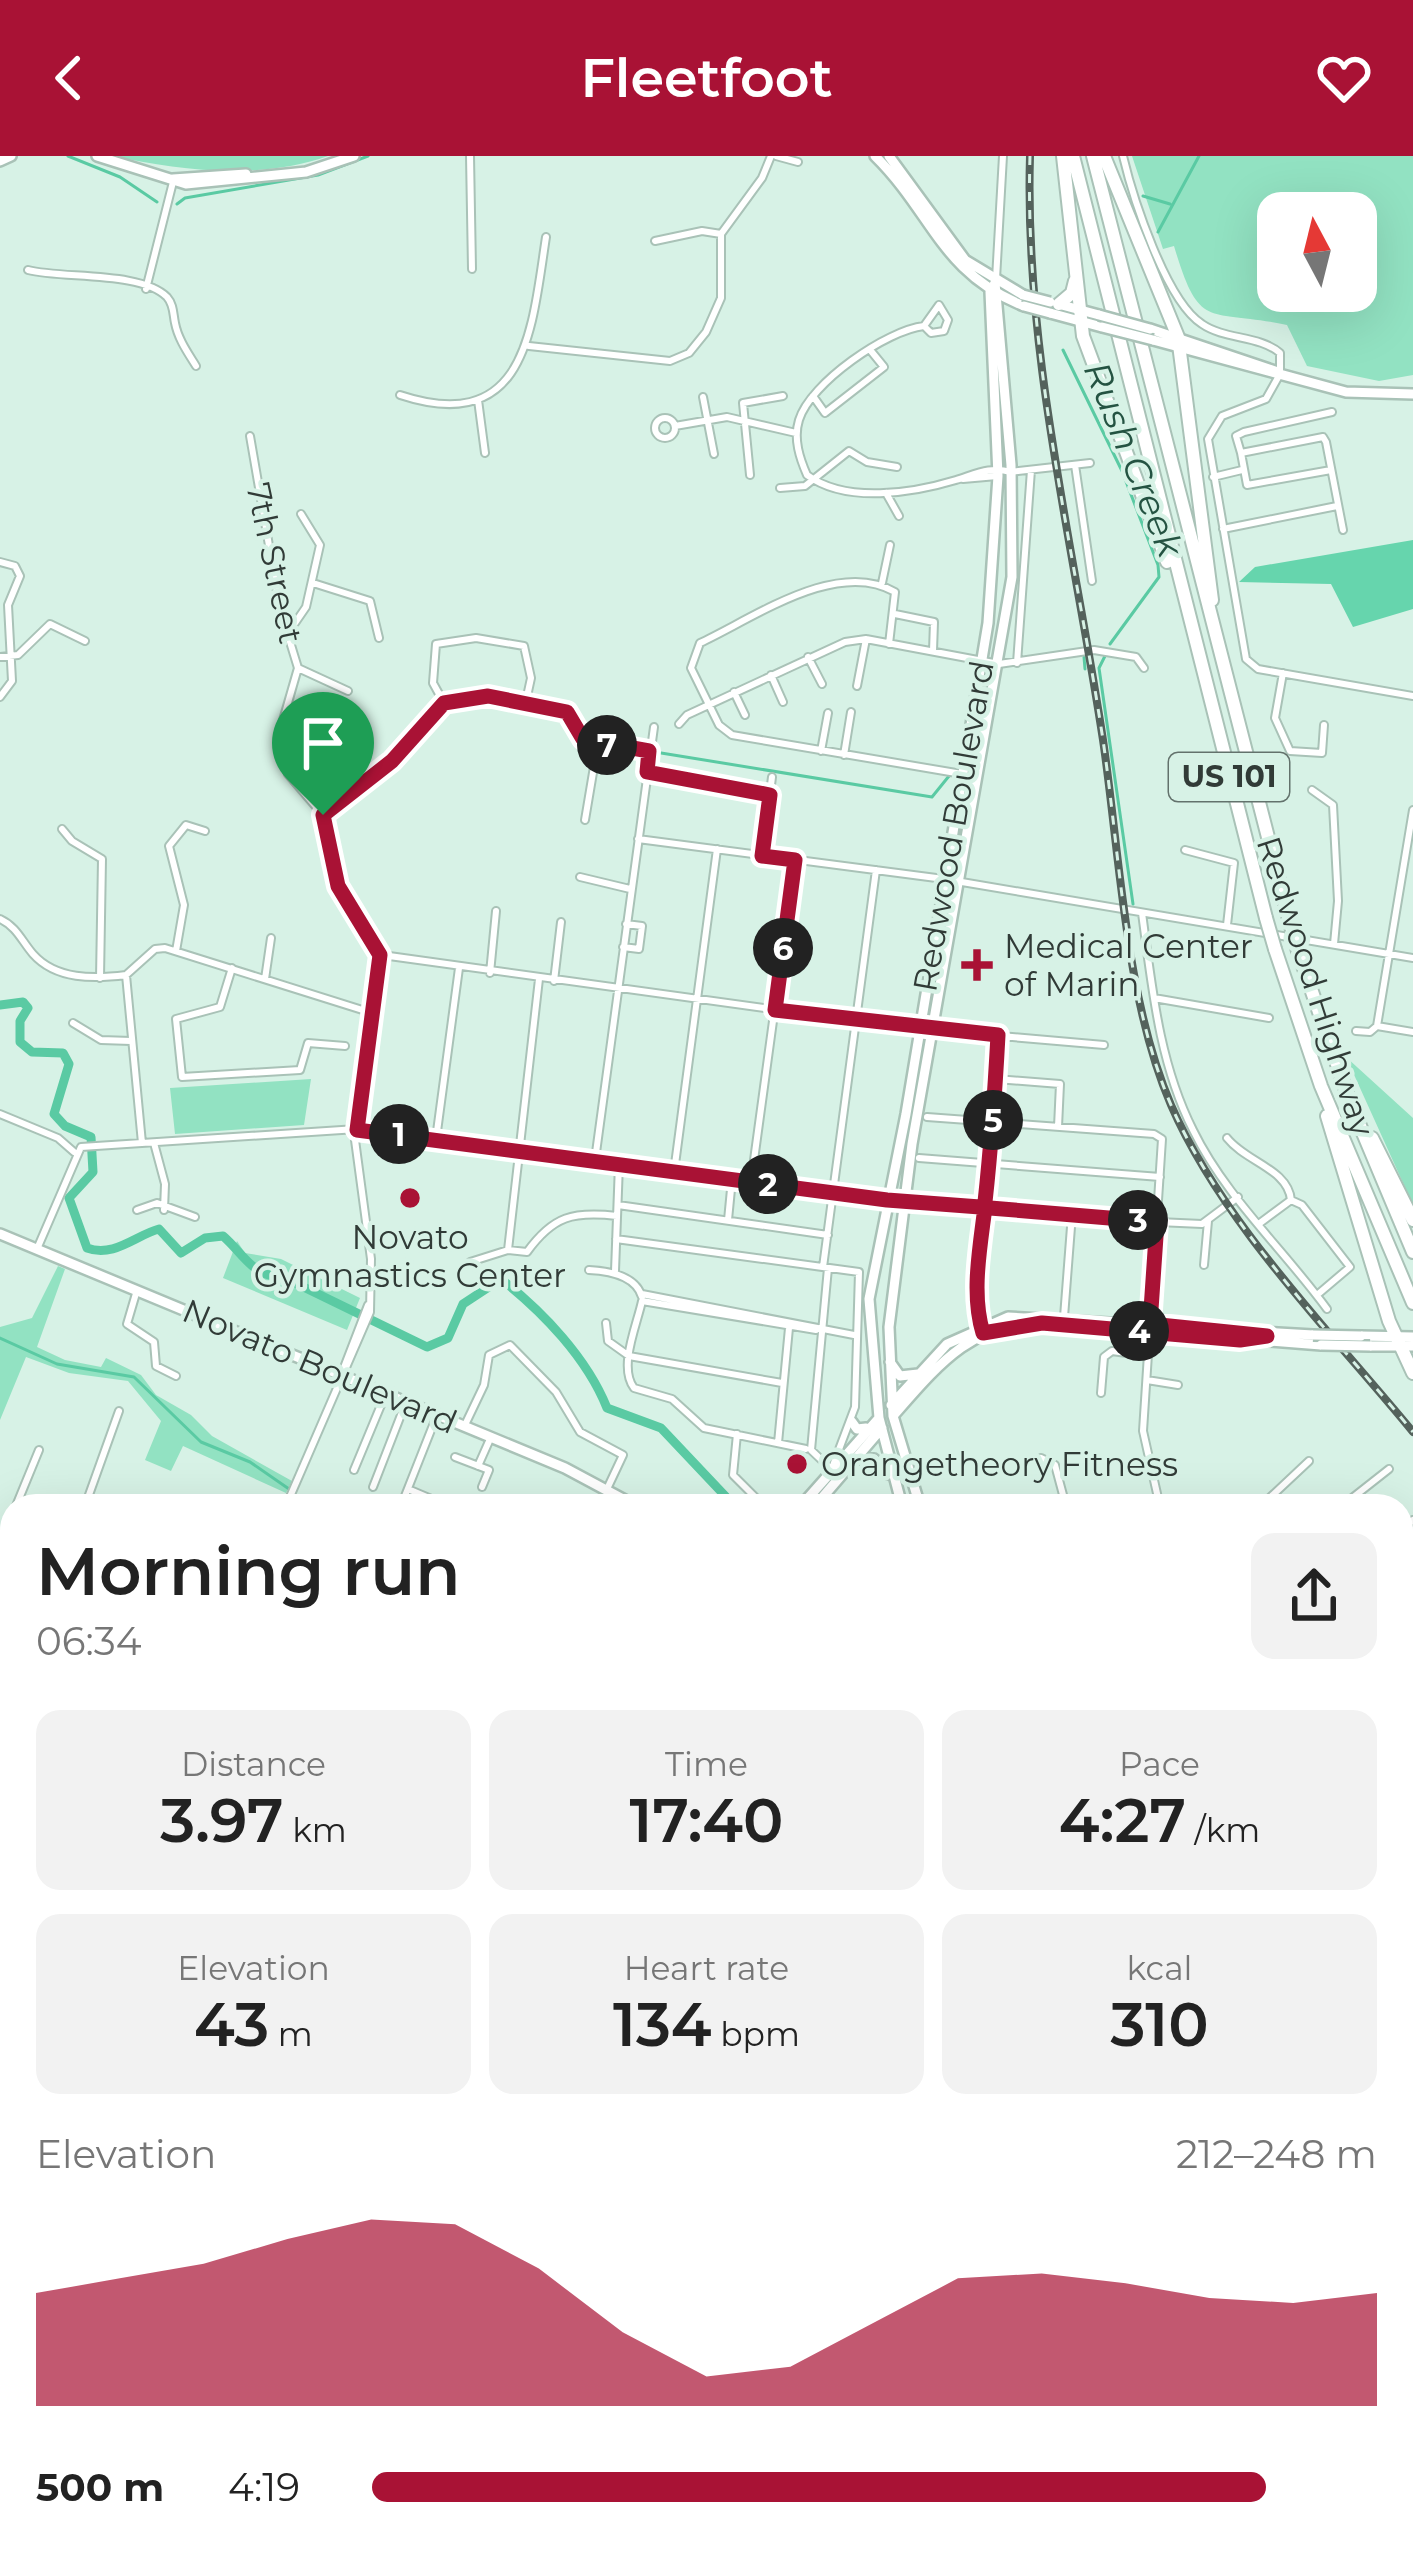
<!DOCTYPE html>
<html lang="en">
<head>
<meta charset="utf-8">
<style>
  :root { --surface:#fff; --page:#f2f2f2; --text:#222; --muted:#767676; --accent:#a91235 }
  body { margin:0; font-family:Montserrat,sans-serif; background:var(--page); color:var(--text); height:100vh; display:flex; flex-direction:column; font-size:45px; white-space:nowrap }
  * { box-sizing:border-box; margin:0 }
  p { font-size:39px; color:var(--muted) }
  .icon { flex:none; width:66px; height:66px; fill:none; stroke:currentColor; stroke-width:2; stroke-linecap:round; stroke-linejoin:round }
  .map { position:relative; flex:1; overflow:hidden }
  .drawer { position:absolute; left:0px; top:1338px; width:1413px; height:1062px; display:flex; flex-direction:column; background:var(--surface); border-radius:36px 36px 0 0; box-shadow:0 12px 48px #0002 }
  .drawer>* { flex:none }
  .needle { width:78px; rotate:353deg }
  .controls { position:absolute; left:1257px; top:36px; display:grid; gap:24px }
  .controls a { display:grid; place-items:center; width:120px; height:120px; border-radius:24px; background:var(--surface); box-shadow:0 12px 48px #0002; font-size:60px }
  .pin { position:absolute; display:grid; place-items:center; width:102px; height:102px; color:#fff; margin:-123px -51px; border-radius:50% 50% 50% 0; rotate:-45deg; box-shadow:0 0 12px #0007 }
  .pin .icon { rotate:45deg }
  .km { position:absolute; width:60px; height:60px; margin:-30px; border-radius:50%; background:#222; color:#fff; font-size:33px; line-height:60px; text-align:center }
  .round { display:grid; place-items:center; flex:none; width:126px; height:126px; border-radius:24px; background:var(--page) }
  .head { display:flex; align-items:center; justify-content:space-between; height:204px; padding:0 36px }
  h1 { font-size:66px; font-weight:600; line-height:90px }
  .figures { display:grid; grid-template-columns:repeat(3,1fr); gap:18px; height:204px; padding:12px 36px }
  .figures div { display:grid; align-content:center; border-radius:24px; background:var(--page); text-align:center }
  .figures b { font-size:60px; font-weight:600 }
  .figures small { font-size:33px; font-weight:400 }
  .figures p { font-size:33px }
  .chart { height:336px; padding:24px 36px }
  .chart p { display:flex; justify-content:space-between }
  .chart svg { width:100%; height:216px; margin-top:12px; fill:var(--accent); opacity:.7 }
  ul { padding:0 36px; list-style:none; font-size:39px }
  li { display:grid; grid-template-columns:192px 144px 1fr; align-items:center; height:90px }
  li i { height:30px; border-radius:15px; background:var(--accent) }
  header { display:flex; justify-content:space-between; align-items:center; height:156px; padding:0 36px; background:var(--accent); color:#fff; font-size:54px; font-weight:600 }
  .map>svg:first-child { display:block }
  .green { fill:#92e2c2; fill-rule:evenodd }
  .forest { fill:#66d5ad }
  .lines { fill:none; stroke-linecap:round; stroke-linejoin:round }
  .stream { stroke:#5acaa3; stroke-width:3 }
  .river { stroke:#5acaa3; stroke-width:9 }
  .minor-casing { stroke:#a9c2b7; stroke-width:10 }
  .major-casing { stroke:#a9c2b7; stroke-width:14 }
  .highway-casing { stroke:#a9c2b7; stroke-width:16 }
  .minor { stroke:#fff; stroke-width:6 }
  .major { stroke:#fff; stroke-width:9 }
  .highway { stroke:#fff; stroke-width:12 }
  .rail-casing { stroke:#54625c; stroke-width:8 }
  .rail { stroke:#d7f2e6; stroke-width:3; stroke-dasharray:9; stroke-linecap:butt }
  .major-bridge-casing { stroke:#a9c2b7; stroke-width:14; stroke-linecap:butt }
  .highway-bridge-casing { stroke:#a9c2b7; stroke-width:16; stroke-linecap:butt }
  .major-bridge { stroke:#fff; stroke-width:9 }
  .highway-bridge { stroke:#fff; stroke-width:12 }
  .route-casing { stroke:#fff; stroke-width:24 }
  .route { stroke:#a91235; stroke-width:15 }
  .poi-dot { fill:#a91235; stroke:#d7f2e6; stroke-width:4.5 }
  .labels { text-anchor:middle; stroke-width:9; stroke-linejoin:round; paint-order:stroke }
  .shield { fill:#d7f2e6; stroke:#63726c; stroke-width:3 }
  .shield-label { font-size:30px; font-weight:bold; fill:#313b37 }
  .street-label { font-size:33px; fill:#313b37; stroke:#d7f2e6 }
  .poi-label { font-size:33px; fill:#313b37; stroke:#d7f2e6; text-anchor:start }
  .water-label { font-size:36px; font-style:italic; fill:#245342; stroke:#d7f2e6 }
</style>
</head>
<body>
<header><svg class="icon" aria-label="back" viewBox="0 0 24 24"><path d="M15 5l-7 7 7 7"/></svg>Fleetfoot<svg class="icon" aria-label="heart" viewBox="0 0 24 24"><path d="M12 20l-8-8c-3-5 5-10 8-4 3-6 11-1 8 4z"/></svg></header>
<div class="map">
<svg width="1413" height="2400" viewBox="0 0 1413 2400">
  <rect width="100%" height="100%" fill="#d7f2e6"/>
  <path class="green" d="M113 0H328C261 24 181 15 113 0Z
    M1132 0H1413V219L1379 225 1307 210 1287 169C1207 152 1200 177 1174 90L1163 93ZM1278 57H1356V135H1278Z
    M1346 901 1413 962V1049Z
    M311 923 304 969 175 978 170 932Z
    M237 1085 245 1097 281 1103 360 1142 347 1174 223 1122Z
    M58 1110 65 1113 37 1191 65 1204 101 1211 106 1202 141 1219 156 1239 191 1259 212 1280 292 1325 286 1337 183 1290 171 1315 145 1304 161 1265 128 1225 69 1217 26 1201 0 1264V1171L32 1162Z"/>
  <path class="forest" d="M1413 384V453L1353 471 1331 428 1239 426 1255 411Z"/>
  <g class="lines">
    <path class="stream" d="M68 0 120 21 157 46
      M1143 40 1170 48
      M177 48 185 42 318 19 368 0
      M1158 76 1199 0
      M1063 194 1122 315 1158 409 1159 421 1110 488
      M1105 500 1099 512 1133 748
      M1084 501 1085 513
      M655 596 932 641 949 620
      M0 1182 57 1208 134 1221 201 1286 250 1306 289 1333
      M295 1340 303 1350
      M0 1818 12 1814
      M633 2388 634 2400"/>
    <path class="river" d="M0 849 23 846 28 852 20 865V886L32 896 63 897 69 908 54 958 65 970 91 981 93 1016 69 1042 87 1092C114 1102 136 1079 159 1073L181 1097 205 1082 223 1080C243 1097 252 1121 283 1121L427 1191 448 1182 463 1148 501 1123C543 1156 587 1202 607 1252L661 1272 729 1344 726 1350"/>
    <defs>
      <path id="minor" d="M470 0 472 113
        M776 0 798 6
        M1123 0C1133 42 1166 145 1202 168 1225 184 1259 179 1280 197V218L1266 243 1222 260 1208 283 1246 503 1258 513 1413 540
        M655 85 702 75 721 78
        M28 114C63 123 141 115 167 141 174 149 173 158 175 167 178 183 188 197 196 210
        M996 123 1003 0
        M146 133 173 26
        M924 170 939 149 948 164 944 175 931 177 924 170C887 174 810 227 799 264 793 283 800 303 807 319 846 348 913 337 956 324 976 318 990 310 1011 316
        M529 190 670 205 689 197 706 176 721 142V78L762 22 771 0
        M400 239C527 281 532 172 546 81
        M813 240 825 257 884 211 871 195
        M703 241 714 298
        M478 244 485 297
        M655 272a10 10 0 1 1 20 0a10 10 0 1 1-20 0Z
        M675 270 727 261 796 277
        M250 280 280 453 298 512 279 578 282 599 288 618 323 659 338 730 380 799 355 984 371 1103 370 1156 286 1350
        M1241 297 1236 280 1244 276 1332 256
        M1075 309 1092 425
        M1331 314 1247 329 1241 297 1323 281 1326 286 1343 374
        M1010 316 1090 307
        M750 319 743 247 783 240
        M1213 321 1242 314
        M963 323 997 320
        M780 332 805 330 849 295 867 306 897 311
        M886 337 899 360
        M1223 373 1337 350
        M0 406 15 410 20 420 8 449 12 525 0 541
        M313 427 370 445 379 482
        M882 427 890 389
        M895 458 934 466 933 495
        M283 468 295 467 306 451 320 389 301 358
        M889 488 895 436C837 402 754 462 700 487L691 512 719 569 732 579 962 618
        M0 501 18 499 50 468 85 485
        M808 501 822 528
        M1017 507 1031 314
        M298 512 348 535
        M1283 517 1275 562 1290 595 1322 597 1324 569
        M771 519 783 546
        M857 530 866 483
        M734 536 745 559
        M444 547 433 527 436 488 476 482 524 490 531 522 526 545
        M679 568 687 559 845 486 866 483 999 508 1094 494 1136 501 1144 512
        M821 595 828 557
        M844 599 851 556
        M647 616 770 639
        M1312 634 1333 649 1338 745 1334 788
        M323 659 392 605 444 547 487 540 567 556 583 583 649 595
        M585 664 598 587
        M62 673 72 685 102 703 100 822
        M638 683 944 723 1413 802
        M1185 694 1234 707 1227 769
        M762 700 772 621
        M580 721 630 733
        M1142 757C1152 831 1159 907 1193 974 1225 1040 1284 1094 1327 1153
        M0 763C17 771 21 784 33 798 56 824 94 823 126 819L155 793 165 792 372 857
        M623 791 639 793 642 770 626 768
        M176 795 184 749 169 690 186 669 205 675
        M382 799 908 872 1104 889
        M232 812 220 851 176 863 182 921 300 914 308 887 345 890
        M490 817 496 755
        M126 819 142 987
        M265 823 271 782
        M554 825 561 766
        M1154 842 1269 862
        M73 867 101 884 131 885
        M1377 870 1413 654
        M1377 870 1413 876
        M1356 875 1370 876 1377 870
        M996 923 1060 928 1058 971
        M0 958 58 982 74 996
        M927 961 1154 978 1162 983 1143 1275 1158 1342 1166 1350
        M1227 982C1246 1006 1288 1013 1291 1044
        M436 983 459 812
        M154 987 165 1028 164 1054
        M919 1002 1160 1021
        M595 1004 654 571
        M674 1016 717 693
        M751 1026 795 704
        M1291 1044 1302 1049 1350 1111 1317 1139
        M618 1049 828 1079
        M137 1054 157 1047 195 1061
        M728 1064 732 1023
        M1260 1067 1291 1044
        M616 1083 859 1116 855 1251 832 1312
        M37 1093 81 991 357 973 887 1044 1158 1066 1202 1068 1238 1041
        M508 1094 539 823
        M508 1094 527 1096C553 1060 573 1055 617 1060
        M470 1106 508 1094
        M1204 1109 1208 1065
        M823 1111 876 714
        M828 1112 811 1294 832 1314
        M589 1114C609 1115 636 1120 642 1141
        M615 1115 619 1008
        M137 1134 127 1168 154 1186 156 1210 176 1220
        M642 1138 854 1179
        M642 1145C637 1169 618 1211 634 1232L672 1243 704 1272 806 1293
        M642 1145 816 1174
        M1064 1161 1072 1058
        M606 1167 608 1185 629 1200 782 1227
        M980 1169 973 1157 998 879
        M343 1214 368 1149
        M1147 1224 1178 1229
        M1101 1237 1104 1201 1112 1195 1148 1200
        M464 1271 484 1229 489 1199 510 1189 556 1236 580 1276 623 1299 607 1333
        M737 1278 733 1319 764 1350
        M778 1287 789 1172
        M455 1301 489 1314 482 1331
        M1041 1302 1055 1309 1066 1350
        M478 1310 490 1283
        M354 1314 386 1237
        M373 1331 406 1246
        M408 1333 448 1350
        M16 1350 39 1294
        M85 1350 119 1255
        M158 1350 160 1346
        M401 1350 437 1259
        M1261 1350 1309 1305
        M1342 1350 1389 1313
        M1401 1375 1413 1364
        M0 1388 12 1359
        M0 1410 12 1415
        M1401 1482 1413 1470
        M1401 1645 1405 1646
        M12 1752V1755
        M1401 1752 1413 1727
        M1401 1977 1413 1972
        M1403 1977 1413 2006
        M0 2051 12 2020
        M0 2073 12 2079
        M1401 2118 1413 2123
        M1401 2165 1412 2189 1401 2231
        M8 2173 12 2163
        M0 2298 12 2308
        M0 2371 12 2365
        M503 2388 539 2400
        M742 2388 758 2400
        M1164 2388 1170 2400
        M1230 2388 1237 2400
        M1323 2388 1331 2400
        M1395 2388 1402 2400
        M46 2400 51 2388
        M555 2400 563 2388
        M673 2400 682 2388
        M998 2400 1008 2388
        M1087 2400 1110 2388"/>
      <path id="major" d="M97 0 186 28 306 16 354 0
        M875 0C933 57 941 117 1024 150
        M889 0 965 104 1023 139
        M0 5 11 0
        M173 23 246 18
        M1058 148 1099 159
        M1050 157 1102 171
        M1150 173 1275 215
        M1153 184 1346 236 1413 238
        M0 1078 565 1312 636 1350
        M1361 1180 1413 1181
        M1370 1190H1413
        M890 1206 900 1220 918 1218
        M891 1249 947 1188 1008 1161 1313 1179
        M893 1260C936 1211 972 1165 1042 1167L1321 1189
        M852 1266 857 1273 866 1272
        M855 1303H874L888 1318
        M801 1350 879 1262
        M815 1350 882 1272
        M902 1350 879 1262 869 1143 906 958 988 467 998 320 990 136 995 127
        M920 1350 893 1260 889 1171 912 988 1012 421 1011 309 995 127
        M1401 1861 1413 1872
        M1401 1879 1413 1891
        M1273 2388 1280 2400
        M1282 2388 1289 2400"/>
      <path id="highway" d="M1063 0 1083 180 1167 406
        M1073 0 1266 762
        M1093 0 1290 767
        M1104 0 1178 181 1212 444
        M1059 148 1072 137 1075 125
        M1275 793 1321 930 1413 1147
        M1298 795 1350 946 1413 1096
        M1327 960 1389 1165 1413 1217
        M1372 982 1413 1064"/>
    </defs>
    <use href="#minor" class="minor-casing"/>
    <use href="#major" class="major-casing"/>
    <use href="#highway" class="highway-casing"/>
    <use href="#minor" class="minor"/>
    <use href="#major" class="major"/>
    <use href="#highway" class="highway"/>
    <defs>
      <path id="rail" d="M1030 0C1024 195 1074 392 1103 584 1120 700 1125 842 1171 949 1222 1067 1332 1177 1413 1276"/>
    </defs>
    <use href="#rail" class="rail-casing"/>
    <use href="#rail" class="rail"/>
    <defs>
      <path id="major-bridge" d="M1023 139 1050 146
        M1024 150 1050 157
        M1099 159 1150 173
        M1102 171 1153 184
        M1313 1179 1361 1180
        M1321 1189 1370 1190"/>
      <path id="highway-bridge" d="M1266 762 1275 793
        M1290 767 1298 795"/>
    </defs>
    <use href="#major-bridge" class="major-bridge-casing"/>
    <use href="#highway-bridge" class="highway-bridge-casing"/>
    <use href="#major-bridge" class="major-bridge"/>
    <use href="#highway-bridge" class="highway-bridge"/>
  </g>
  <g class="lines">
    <defs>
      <path id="route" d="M323 659 338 730 380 799 357 974 887 1044 980 1051 990 1052 1157 1066 1150 1168 1267 1180 1240 1184 1042 1167 983 1177C971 1138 980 1092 985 1051V1046C991 991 995 935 998 879L775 854 795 704 762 700 770 639 647 616 649 595 583 583 567 556 488 540 444 547 392 605 323 659"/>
    </defs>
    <use href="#route" class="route-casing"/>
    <use href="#route" class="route"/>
  </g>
  <g class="poi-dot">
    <path d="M971 791h12v12h12v12h-12v12h-12v-12h-12v-12h12z"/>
    <circle cx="410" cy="1042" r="12"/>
    <circle cx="797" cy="1308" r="12"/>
  </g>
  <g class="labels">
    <rect class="shield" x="1169" y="597" width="120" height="48" rx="9"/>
    <g class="shield-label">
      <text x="1229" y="631">US 101</text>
    </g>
    <g class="street-label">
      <text transform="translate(275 407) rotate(78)" y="12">7th Street</text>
      <text transform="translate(953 670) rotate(-80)" y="12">Redwood Boulevard</text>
      <text transform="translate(1316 830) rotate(72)" y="12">Redwood Highway</text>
      <text transform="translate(320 1210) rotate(23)" y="12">Novato Boulevard</text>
    </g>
    <g class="poi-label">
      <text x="1004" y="802">Medical Center<tspan x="1004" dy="38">of Marin</tspan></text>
      <text x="410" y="1093" text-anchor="middle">Novato<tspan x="410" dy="38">Gymnastics Center</tspan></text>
      <text x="821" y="1320">Orangetheory Fitness</text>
    </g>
    <g class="water-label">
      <text transform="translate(1134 303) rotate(68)" y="13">Rush Creek</text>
    </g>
  </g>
</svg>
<div class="controls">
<a><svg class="needle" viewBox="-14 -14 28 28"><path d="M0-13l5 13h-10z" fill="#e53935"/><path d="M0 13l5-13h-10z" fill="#767676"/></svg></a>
</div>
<div class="pin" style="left:323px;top:659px;background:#1e9e55"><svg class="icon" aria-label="arrive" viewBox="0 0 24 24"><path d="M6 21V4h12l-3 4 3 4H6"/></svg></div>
<b class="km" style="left:399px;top:978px">1</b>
<b class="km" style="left:768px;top:1028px">2</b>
<b class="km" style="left:1138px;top:1064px">3</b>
<b class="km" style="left:1139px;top:1175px">4</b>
<b class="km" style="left:993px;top:964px">5</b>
<b class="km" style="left:783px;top:792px">6</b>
<b class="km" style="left:607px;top:589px">7</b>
<section class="drawer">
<div class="head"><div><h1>Morning run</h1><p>06:34</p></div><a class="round"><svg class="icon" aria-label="share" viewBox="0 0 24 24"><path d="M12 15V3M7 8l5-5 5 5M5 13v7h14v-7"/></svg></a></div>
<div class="figures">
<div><p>Distance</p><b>3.97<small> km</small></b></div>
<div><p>Time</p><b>17:40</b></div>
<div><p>Pace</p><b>4:27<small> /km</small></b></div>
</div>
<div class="figures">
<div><p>Elevation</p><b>43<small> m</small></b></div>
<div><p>Heart rate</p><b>134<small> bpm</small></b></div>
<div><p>kcal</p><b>310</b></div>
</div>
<div class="chart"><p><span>Elevation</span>212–248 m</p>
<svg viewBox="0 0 160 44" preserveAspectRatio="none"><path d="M0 44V21L10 18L20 15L30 10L40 6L50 7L60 16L70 29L80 38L90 36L100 27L110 18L120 17L130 19L140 22L150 23L160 21V44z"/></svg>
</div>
<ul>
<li><b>500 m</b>4:19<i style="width:89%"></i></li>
</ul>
</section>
</div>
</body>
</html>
